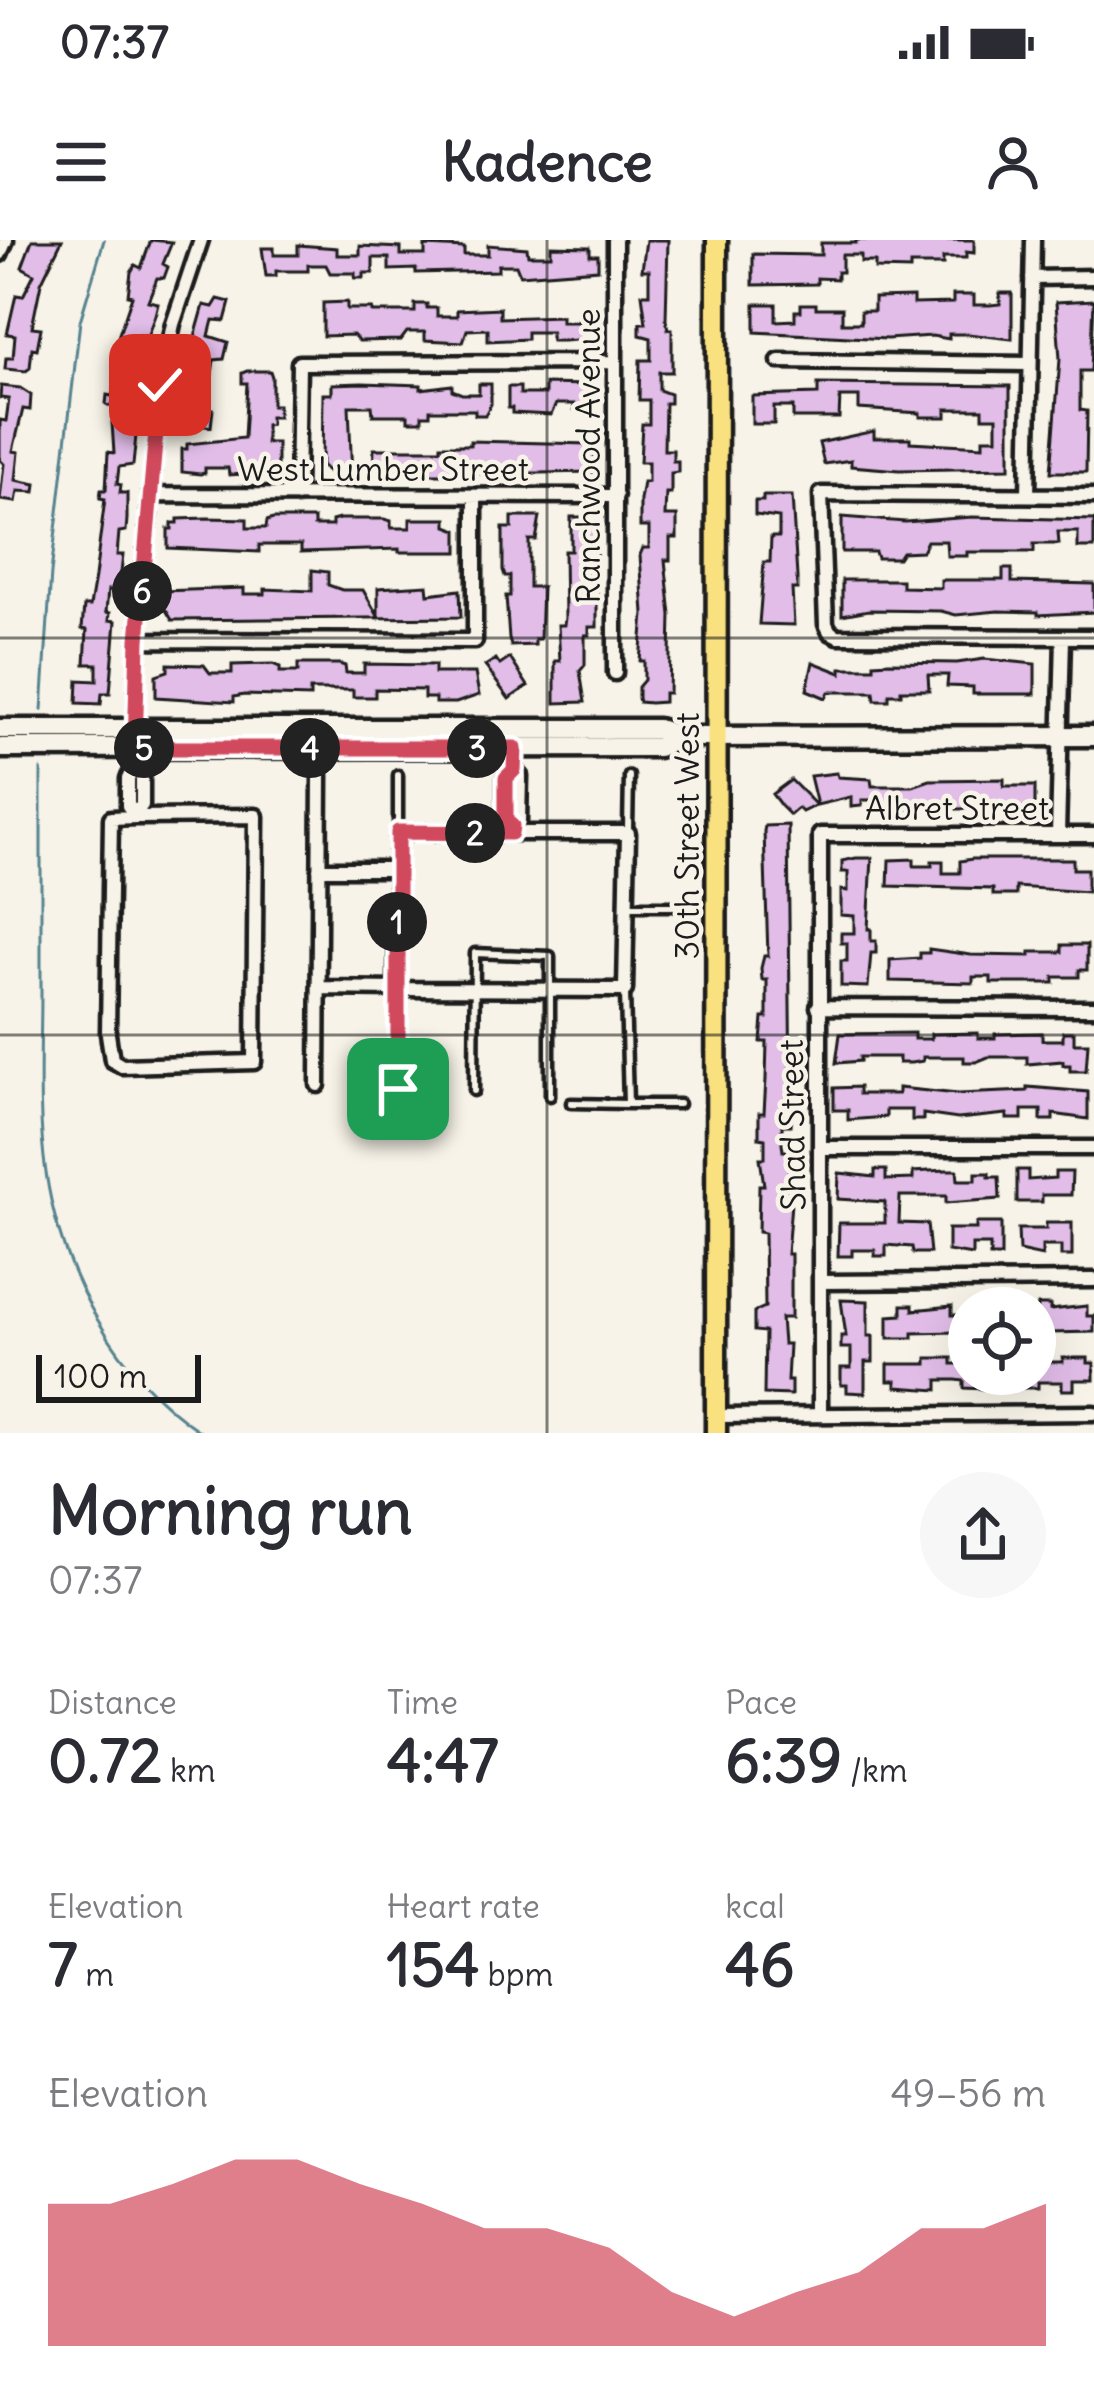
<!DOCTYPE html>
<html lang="en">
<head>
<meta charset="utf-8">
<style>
  :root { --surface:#fff; --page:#f7f7f7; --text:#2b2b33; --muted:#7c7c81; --accent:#d1495b }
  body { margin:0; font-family:Delius,sans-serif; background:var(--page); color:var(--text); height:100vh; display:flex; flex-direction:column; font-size:45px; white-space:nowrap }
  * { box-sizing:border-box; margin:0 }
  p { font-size:39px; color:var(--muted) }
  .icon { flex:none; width:66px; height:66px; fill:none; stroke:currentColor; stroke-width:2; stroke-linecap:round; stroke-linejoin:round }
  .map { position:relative; height:1193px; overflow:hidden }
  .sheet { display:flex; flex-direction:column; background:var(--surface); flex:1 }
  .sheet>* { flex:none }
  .tools { position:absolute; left:948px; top:1047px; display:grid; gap:24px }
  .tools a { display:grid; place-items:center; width:108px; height:108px; border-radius:50%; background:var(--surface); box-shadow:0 12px 48px #0002; font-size:60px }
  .scale { position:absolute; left:36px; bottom:30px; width:165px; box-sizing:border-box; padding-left:12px; border:6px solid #1c1c1c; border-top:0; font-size:33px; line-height:42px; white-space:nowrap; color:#1c1c1c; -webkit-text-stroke:9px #f7f3e8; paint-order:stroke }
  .pin { position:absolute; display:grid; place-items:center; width:102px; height:102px; color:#fff; margin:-51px; border-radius:24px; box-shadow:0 6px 18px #0006 }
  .km { position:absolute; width:60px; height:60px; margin:-30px; border-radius:50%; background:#222; color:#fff; font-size:33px; line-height:60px; text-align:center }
  .round { display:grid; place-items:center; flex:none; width:126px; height:126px; border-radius:63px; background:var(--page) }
  .headline { display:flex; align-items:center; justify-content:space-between; height:204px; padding:0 48px }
  h1 { font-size:66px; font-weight:800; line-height:90px }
  .metrics { display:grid; grid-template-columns:repeat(3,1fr); gap:18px; height:204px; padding:12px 48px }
  .metrics div { display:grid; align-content:center }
  .metrics b { font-size:60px; font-weight:800 }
  .metrics small { font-size:33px; font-weight:400 }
  .metrics p { font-size:33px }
  .chart { height:336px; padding:24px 48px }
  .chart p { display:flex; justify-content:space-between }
  .chart svg { width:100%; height:216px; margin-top:12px; fill:var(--accent); opacity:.7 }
  .status { display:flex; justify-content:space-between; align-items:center; height:84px; padding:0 60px; background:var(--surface); direction:ltr }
  .status svg { height:33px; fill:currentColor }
  header { display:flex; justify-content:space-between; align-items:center; height:156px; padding:0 48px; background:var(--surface); font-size:54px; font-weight:800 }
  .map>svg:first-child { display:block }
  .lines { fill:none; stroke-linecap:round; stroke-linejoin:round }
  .stream { stroke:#56838f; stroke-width:3 }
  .building { fill:#e1bde8; stroke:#1c1c1c; stroke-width:3 }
  .lane-casing { stroke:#1c1c1c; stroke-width:15 }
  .street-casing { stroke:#1c1c1c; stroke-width:21 }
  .secondary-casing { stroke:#1c1c1c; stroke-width:27 }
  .primary-casing { stroke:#1c1c1c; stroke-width:27 }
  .lane { stroke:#f7f3e8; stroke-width:6 }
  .street { stroke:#f7f3e8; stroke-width:12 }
  .secondary { stroke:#f7f3e8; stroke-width:18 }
  .primary { stroke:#fae180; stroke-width:18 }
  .route-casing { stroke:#fff; stroke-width:24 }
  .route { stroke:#d1495b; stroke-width:15 }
  .grid { fill:none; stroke:#1c1c1c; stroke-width:3; stroke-opacity:0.55 }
  .labels { text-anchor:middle; stroke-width:9; stroke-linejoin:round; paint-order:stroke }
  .street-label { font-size:33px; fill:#1c1c1c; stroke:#f7f3e8 }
</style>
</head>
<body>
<div class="status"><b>07:37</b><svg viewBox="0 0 49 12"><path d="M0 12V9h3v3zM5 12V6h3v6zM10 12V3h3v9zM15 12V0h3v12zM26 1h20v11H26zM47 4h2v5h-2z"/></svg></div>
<header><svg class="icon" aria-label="menu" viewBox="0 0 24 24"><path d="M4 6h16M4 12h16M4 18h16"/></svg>Kadence<svg class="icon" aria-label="person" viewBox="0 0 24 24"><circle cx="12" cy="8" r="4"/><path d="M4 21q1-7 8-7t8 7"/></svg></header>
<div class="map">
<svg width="1094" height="1193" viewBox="0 0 1094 1193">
  <rect width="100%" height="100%" fill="#f7f3e8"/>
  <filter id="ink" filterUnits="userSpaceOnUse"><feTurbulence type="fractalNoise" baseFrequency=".00833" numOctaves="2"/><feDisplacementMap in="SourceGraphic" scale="24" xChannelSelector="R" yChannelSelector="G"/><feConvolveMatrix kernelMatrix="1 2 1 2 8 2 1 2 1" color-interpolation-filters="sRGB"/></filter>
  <g filter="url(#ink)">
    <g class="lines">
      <path class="stream" d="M42 470 51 333 80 81 104 0
        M41 529C41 603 41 676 41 750 41 810 37 873 46 933 61 1034 116 1136 202 1193"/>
    </g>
    <path class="building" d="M32 0H62L41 43 32 87 41 88 37 109 32 108 30 128 26 131 5 129 6 118H13L15 95 7 94 16 55 23 56 34 34 22 27Z
      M151 0 172 2 163 24 168 27 164 38H157L148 61 158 63 155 75 147 97 140 95 137 102 134 122 144 123 139 161 133 160 132 169 110 166 106 164 107 155 112 156 115 145 122 98 118 97 132 56 128 55 131 32 135 25 141 28Z
      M646 0H668L666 80 668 89H672V132H659V150L670 154V163H665L664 210H673V221H678V232L671 233V253H666L665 276H677V298H670V320H665L671 375 669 453H664V462L650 463 639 462 638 458V447L644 440V421H640L644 374 640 315 643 308H649V287H640V260L643 242H648V222H640L642 184H649V160H639L640 120H651V98L640 95V83H646L642 54H649V30H642Z
      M856 0H974V13L966 12V18H943V25H910V30L875 29V22H861V15H842V32H837V39L817 38V44L753 45V14L821 15V3H856Z
      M298 5 337 8V15H360V6L401 8V15H425V6L464 8V15H488V5L527 8 528 15H551V6L590 7V15H598V29L520 35 516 25H498V31L416 33V29L389 30V18H373V33H364V38H355V33H330L326 25H308V31H276V36H266L262 8H274V15H298Z
      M1000 53H1012V99L968 94H949V99L932 96 887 99 755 92V64H776V81L795 80V71H801V64H816V68H842V83H861V71H874V58L913 57V64L953 63V55H974V65H990L1000 64Z
      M218 59 230 62 225 81 213 80 209 96 228 102 224 119 214 120 210 148 204 147 202 166 213 169 211 187 193 184 191 175 181 173 186 133 192 134 194 124 199 125 204 107 193 104 204 65 213 67Z
      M1094 60 1091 131H1080V170L1087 171 1086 232H1051L1060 119 1056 62Z
      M347 62V69H372V72H415V64H427V68H437V76H457V70L500 68V78L561 76V82H578V70H597V92H589V99L563 101H551V92H527V99L488 101V89L467 90 463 102 425 100V92H407L401 100 359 101 353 95 323 96V63Z
      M247 131H270L272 137V165H278V177H270V185H266V203H277V232L229 235 228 228H205V233L200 234 182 232V209H187V204L244 198 247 143H242V133Z
      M362 143 421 145V149L452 145V150L462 154H479V144H491V164L485 175H475V170H430V175H422V181H408V175H373L372 166H349L352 236H333L322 226 323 154H332V144Z
      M545 144 587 145V150L596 151 594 170H574V164H556L551 175 512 173V168H508V147H520V154H545Z
      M818 144 1010 146V228L899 230 851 226V220L824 224 819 203 874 191V198H910V202L983 206V198H997V177H983V169H946V177H920V173L859 169V157H840L839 178H793V167H774V184H752V156L818 154Z
      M1 146 20 148 31 155 30 170 23 169 13 211 19 212 16 240 36 244 35 252 18 251 16 262 0 260 4 224 0 220V180L6 181 9 159 0 158Z
      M112 183 137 186 133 225 119 227 117 244 121 245 120 253H127V279L126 291 119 292 117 315H123L119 351 108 350 106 372 110 373 109 380 116 381 110 453H102L101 464 77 463 78 440 97 441V424H85L87 390 82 389 84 366H90L95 337 105 259 100 258 101 250H106L108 212 114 213Z
      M470 201 589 204V209H595V232L481 234V225H463L462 232 456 234H373L374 209H441V205H470Z
      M763 256H792L797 337V349H792L794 385 759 384 764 322H770L771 297H779V278L755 275V261H763Z
      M512 277H540L536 300H529V347H542L540 399H535V405L511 406 509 399 506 356H510V336H505L503 330V288H512Z
      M571 277H594L597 284 596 322H588V342H594L597 349V387H589V395H585V425L580 431 585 462 555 463V421H560L558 385H564L565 378 564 311H571Z
      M842 277 905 282 972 277 1094 280V308H1078V292H1058L1059 304H1034V312H967V316H947L946 301H927L922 311 902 312 898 318H877L875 312H842Z
      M207 278 247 279V288H266L267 281 273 279H314V286H332V281L339 279H384L391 281V288H410V279H447V286L458 290V312H399V309L301 312V305H259V312L168 308V289H172V283H178V279Z
      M1003 329H1012V342L1094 344V372L1038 375V372L998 371 956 375 941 371 869 370 842 375V340H902V347L941 348V340H1003Z
      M312 330 328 332V345L342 350H363L378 376V348L427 345 428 354 460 350 461 377 172 380 166 370H162V351L244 348V354H265V349L312 351Z
      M510 418 528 446 509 459 485 426 496 419 500 425Z
      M984 419 1035 424V454H973V447L947 446 948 435H928L929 450H901V454H889V460H875L874 452H829L826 458 807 450 813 422 841 433V428H874V423L889 422 957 423Z
      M168 424 204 425 210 433H232V425L273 424 280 427V432H298V424H339L345 426 346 433H364V424L435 425V433H475L479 455 456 463H435V458H424V450L375 449V457H353V450H310V457L244 455 234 457V462L156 457V435L168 431Z
      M837 533 838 537 871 539 872 546H913L930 540 1004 539V546H1035V568L880 570V560H862V566L851 567V557L817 565 810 536Z
      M791 540 816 565 802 572 798 568 790 575 781 566 772 554Z
      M788 585 791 853H787V873H792L791 885H782V903L783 911H790L787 949H792L791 963 787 1014H791V1078H781L783 1104H789L787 1141H791V1155L764 1154 765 1092 754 1091V1072L765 1067 764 993 758 992 759 945H764L760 918H765V899L759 898V873H764L766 839 767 802H761L763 778H767V740H762L761 728 764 716H768L764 591 765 586Z
      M856 618H872L868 689H871V701H876V713H871L868 747 841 746V721H847V703H841V693H854V676L841 675V650L848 651V632H842V621Z
      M914 619V626H932V621H943V633H960V621L972 619H1073V629H1087V652L1016 647V655H993V649L888 646 889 620Z
      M1062 705H1087V730H1079V737H1054V743H991V737H973V743L890 741V720L920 718V713H929V709L971 715 1030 716V712H1062Z
      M1063 792H1074V803H1088L1086 831H1070V825H1063V821L1027 824V817H988L976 822H964V817H923V821L911 823H899V817H860V821L836 823 840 794 914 793V799H931V794L978 793V798H995V794L1042 793V800H1063Z
      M859 847V854H898V848L958 854 1027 851V847L1088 852V879L1053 874V880H1041V870H1022V879H1007V874L958 879 923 874V880H912V870H886V877L848 880V870H834V848Z
      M875 930H886V940L913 939V932L946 930H957L958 940H976V933H989V937H999L1000 959 946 963V956H900L899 983 927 984 930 1013H913L912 1007 886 1005V1016H875V1010H852V1016H838L839 983H885V962L838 959 839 933 875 937Z
      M1017 930H1028V940L1055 938V932H1072L1071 955H1042V962H1017Z
      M976 983H1001V1016H990V1005H972V1015L948 1011V989H976Z
      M1046 983H1072V1016H1061V1006H1042V1016L1019 1011 1018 989H1046Z
      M841 1060 868 1061V1096H873V1122H865V1153L847 1152V1145H841V1128H851V1108H841V1096H846Z
      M902 1065H913V1070L952 1066V1075H969V1103H957L956 1092 913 1093V1098H888V1076L902 1075Z
      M1038 1065H1050V1070L1087 1066V1076H1094V1092L1050 1093 1049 1098H1035Z
      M927 1118H952V1124H969V1134H1006V1150L964 1148V1141L956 1140H938V1150L896 1147V1141H888V1124H927Z
      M1063 1118H1088V1123H1094V1140H1074V1150H1062V1142H1038V1148H1024V1134H1035V1122H1063Z"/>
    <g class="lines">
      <defs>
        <path id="lane" d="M398 535V589
          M628 589 629 536
          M627 666H679
          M396 749 398 849
          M625 753 628 864H679
          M474 851 475 713 550 716V856
          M571 863 628 864"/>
        <path id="street" d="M0 14 6 0
          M1032 38 1094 37
          M779 121 1030 124
          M150 255 616 256
          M1028 255 1033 0
          M297 256 299 123 613 122
          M1094 256 821 254 826 384 830 392 838 396 1094 397
          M138 400 475 401V257
          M615 433V0
          M134 527 142 534V565L136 573 128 566V539L134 527 138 400 160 145 173 84 201 0
          M514 530 505 538V581L512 586 519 581 520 536 514 530 515 508
          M136 573V577L111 578 108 794 112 820 122 826 254 822 256 576 136 577
          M511 593H628L625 750 396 749 398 592 511 593 512 586
          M1058 595 1063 397
          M319 629H397
          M321 748 396 749
          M818 767 1094 768
          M318 845 320 535
          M820 908H1094
          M820 1042 1094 1040
          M820 1174V595H1094
          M716 1176 1094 1173"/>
        <path id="secondary" d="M0 489H658L683 497 1094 496
          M0 508 658 507 683 497"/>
        <path id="primary" d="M716 1193 717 0"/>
      </defs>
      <use href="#lane" class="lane-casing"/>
      <use href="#street" class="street-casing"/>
      <use href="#secondary" class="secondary-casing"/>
      <use href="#primary" class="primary-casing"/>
      <use href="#lane" class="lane"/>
      <use href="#street" class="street"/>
      <use href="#secondary" class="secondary"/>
      <use href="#primary" class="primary"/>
    </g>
  </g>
  <g class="lines" filter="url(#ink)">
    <defs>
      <path id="route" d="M160 145 138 400 135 508H515L514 530 506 538V581L512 586 511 593 398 592V849"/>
    </defs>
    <use href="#route" class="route-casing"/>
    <use href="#route" class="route"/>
  </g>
  <path class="grid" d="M547 0V1193M0 398H1094M0 795H1094"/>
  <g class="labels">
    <g class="street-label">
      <text transform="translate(588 216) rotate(-90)" y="12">Ranchwood Avenue</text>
      <text x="383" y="241">West Lumber Street</text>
      <text x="957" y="580">Albret Street</text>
      <text transform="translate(687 596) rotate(-90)" y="12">30th Street West</text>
      <text transform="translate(792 885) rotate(-91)" y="12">Shad Street</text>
    </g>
  </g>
</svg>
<div class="tools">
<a><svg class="icon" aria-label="locate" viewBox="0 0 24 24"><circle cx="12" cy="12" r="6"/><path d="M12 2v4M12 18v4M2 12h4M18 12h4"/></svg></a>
</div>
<div class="scale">100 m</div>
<div class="pin" style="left:398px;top:849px;background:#1e9e55"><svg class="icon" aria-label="arrive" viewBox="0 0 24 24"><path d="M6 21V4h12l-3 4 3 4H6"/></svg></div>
<div class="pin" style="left:160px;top:145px;background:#d93025"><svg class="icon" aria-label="check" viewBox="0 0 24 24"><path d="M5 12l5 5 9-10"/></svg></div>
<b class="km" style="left:397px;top:682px">1</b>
<b class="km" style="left:475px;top:593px">2</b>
<b class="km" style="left:477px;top:508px">3</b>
<b class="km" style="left:310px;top:508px">4</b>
<b class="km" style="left:144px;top:508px">5</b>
<b class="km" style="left:142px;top:351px">6</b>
</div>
<section class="sheet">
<div class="headline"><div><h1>Morning run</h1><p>07:37</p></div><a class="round"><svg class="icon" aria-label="share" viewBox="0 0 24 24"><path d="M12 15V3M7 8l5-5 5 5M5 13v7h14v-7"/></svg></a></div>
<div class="metrics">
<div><p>Distance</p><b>0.72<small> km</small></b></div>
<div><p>Time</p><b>4:47</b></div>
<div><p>Pace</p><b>6:39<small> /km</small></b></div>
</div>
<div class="metrics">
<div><p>Elevation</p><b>7<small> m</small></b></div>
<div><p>Heart rate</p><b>154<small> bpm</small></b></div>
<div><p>kcal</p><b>46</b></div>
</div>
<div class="chart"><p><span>Elevation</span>49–56 m</p>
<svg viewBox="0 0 160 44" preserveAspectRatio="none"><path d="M0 44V15L10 15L20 11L30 6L40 6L50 11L60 15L70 20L80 20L90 24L100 33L110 38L120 33L130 29L140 20L150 20L160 15V44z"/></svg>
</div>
</section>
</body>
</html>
